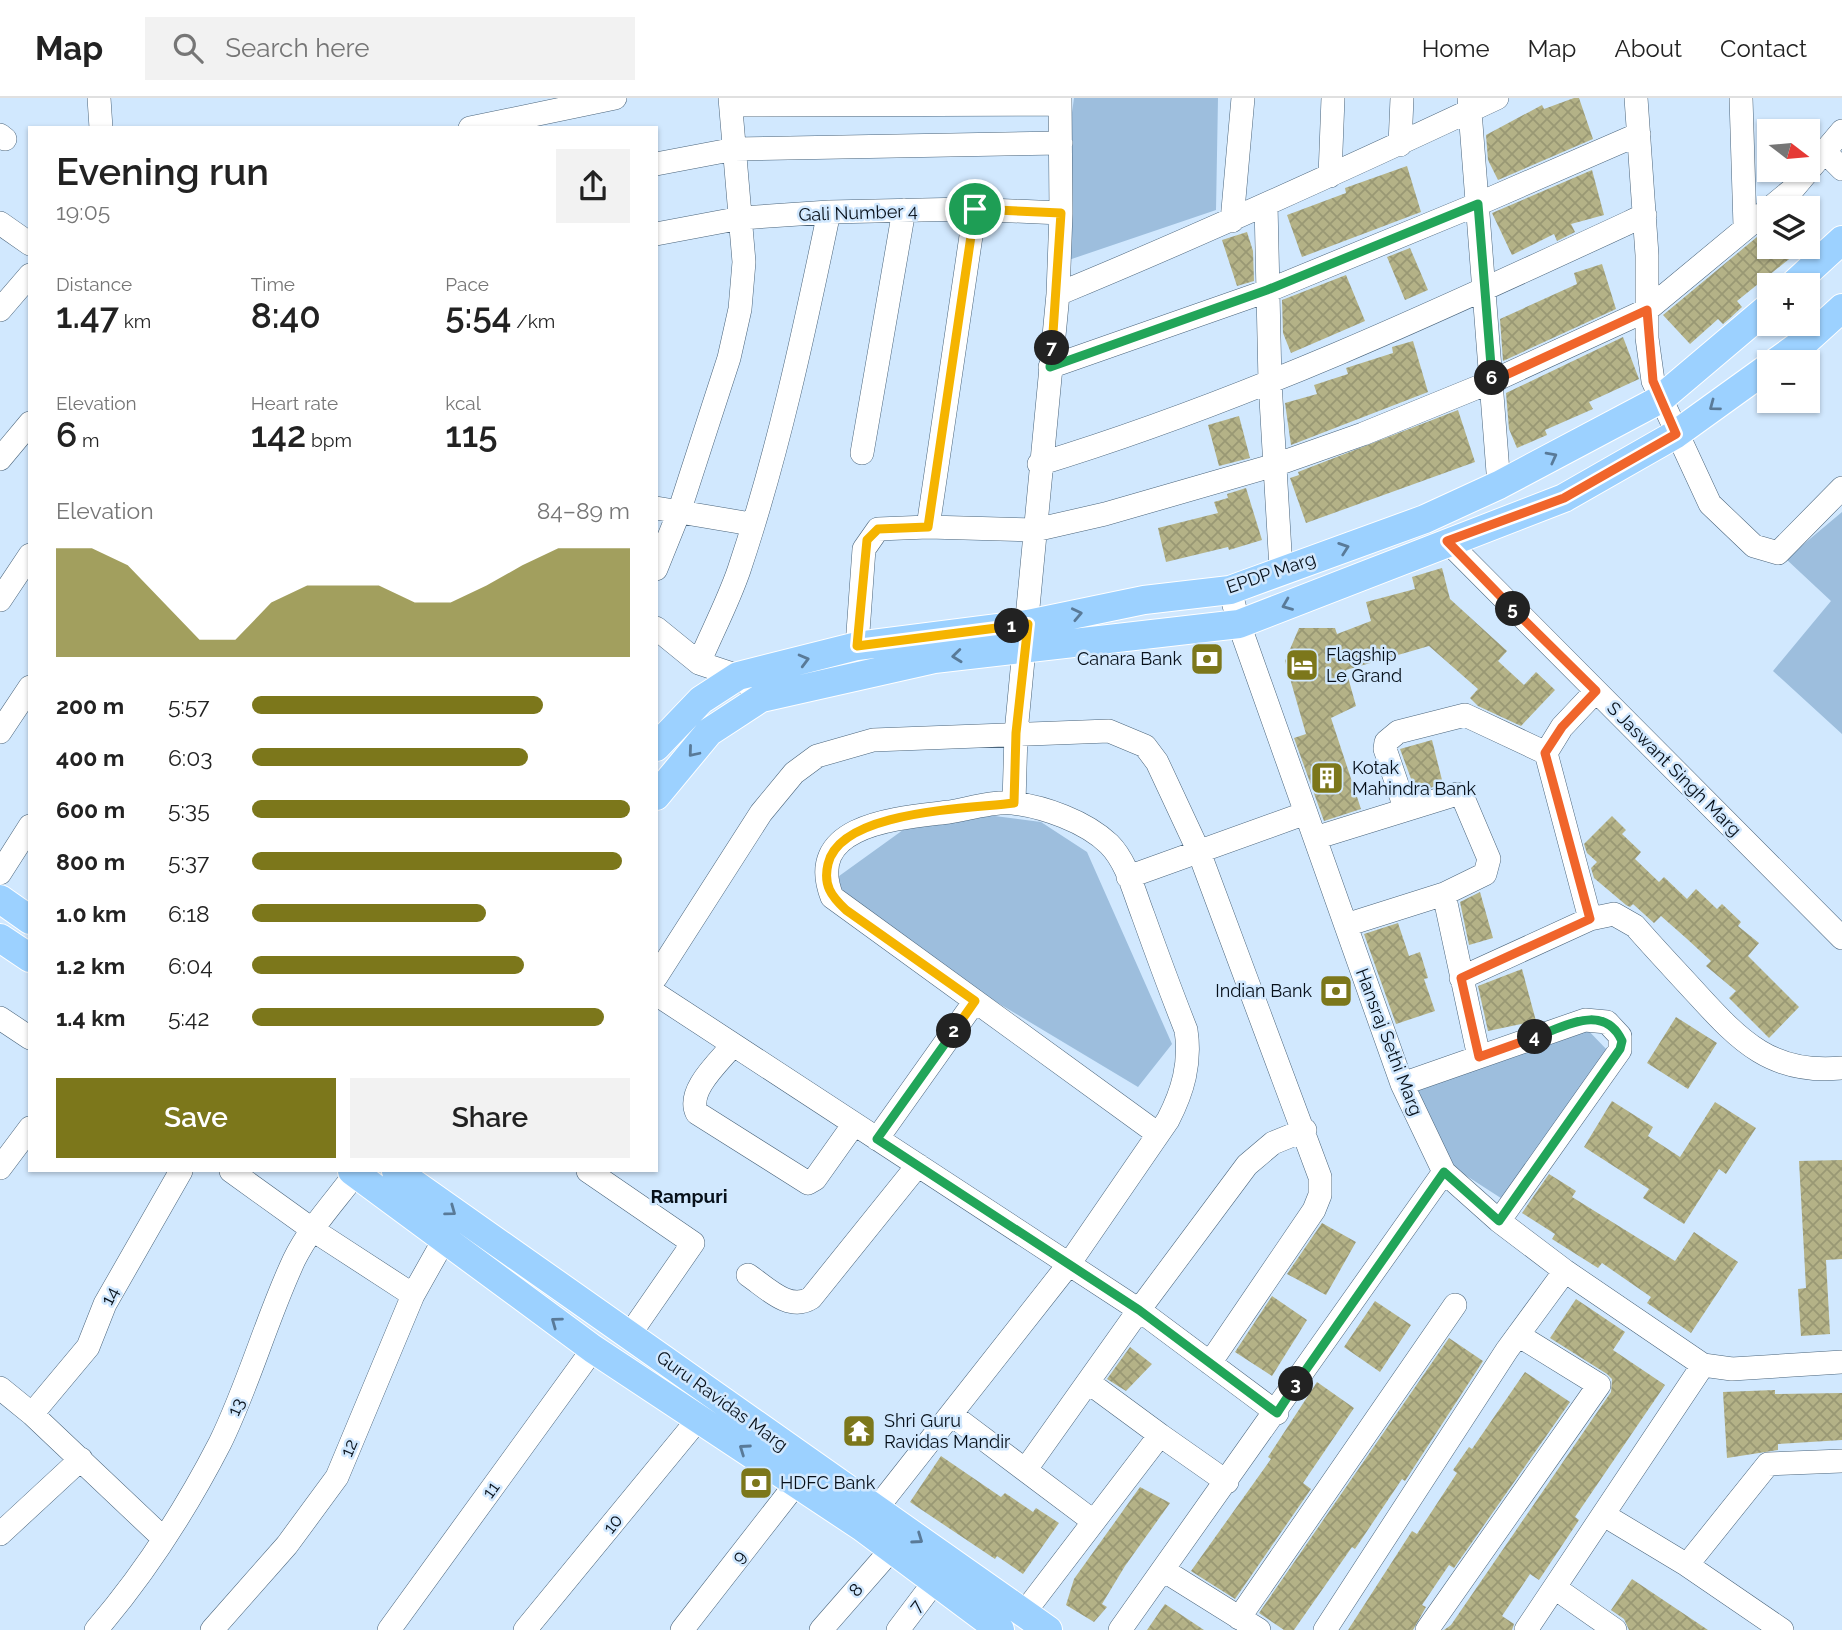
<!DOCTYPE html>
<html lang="en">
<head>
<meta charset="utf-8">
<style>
  :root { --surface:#fff; --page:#f2f2f2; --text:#222; --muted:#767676; --line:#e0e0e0; --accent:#7c771b }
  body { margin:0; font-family:Raleway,sans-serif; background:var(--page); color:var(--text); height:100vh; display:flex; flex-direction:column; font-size:26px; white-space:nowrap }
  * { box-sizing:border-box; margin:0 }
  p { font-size:23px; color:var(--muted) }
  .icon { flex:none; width:38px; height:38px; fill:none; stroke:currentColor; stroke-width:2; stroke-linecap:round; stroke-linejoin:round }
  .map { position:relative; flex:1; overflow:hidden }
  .sheet { position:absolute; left:28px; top:28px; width:630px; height:1046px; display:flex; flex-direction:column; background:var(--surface); border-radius:0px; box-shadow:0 2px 5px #0004 }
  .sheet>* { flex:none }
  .needle { width:46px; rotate:106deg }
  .fabs { position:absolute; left:1757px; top:21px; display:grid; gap:14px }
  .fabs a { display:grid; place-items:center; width:63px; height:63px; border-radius:0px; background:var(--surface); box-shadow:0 2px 5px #0004; font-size:35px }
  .pin { position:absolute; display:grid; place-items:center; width:60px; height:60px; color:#fff; margin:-30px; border:4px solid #fff; border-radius:50%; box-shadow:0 2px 7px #0007 }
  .km { position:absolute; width:35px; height:35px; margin:-18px; border-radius:50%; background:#222; color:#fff; font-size:19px; line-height:35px; text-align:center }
  .round { display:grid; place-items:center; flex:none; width:74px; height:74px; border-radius:0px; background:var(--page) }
  .head { display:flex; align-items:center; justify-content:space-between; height:119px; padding:0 28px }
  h1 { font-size:38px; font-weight:600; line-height:52px }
  .stats { display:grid; grid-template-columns:repeat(3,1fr); gap:10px; height:119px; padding:7px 28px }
  .stats div { display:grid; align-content:center }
  .stats b { font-size:35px; font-weight:600 }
  .stats small { font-size:19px; font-weight:400 }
  .stats p { font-size:19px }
  .chart { height:196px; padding:14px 28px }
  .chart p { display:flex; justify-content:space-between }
  .chart svg { width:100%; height:126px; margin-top:7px; fill:var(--accent); opacity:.7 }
  .primary-button { display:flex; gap:14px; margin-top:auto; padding:14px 28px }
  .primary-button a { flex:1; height:80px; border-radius:0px; background:var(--accent); color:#fff; font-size:28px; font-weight:600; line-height:80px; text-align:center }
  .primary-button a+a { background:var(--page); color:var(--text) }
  ul { padding:0 28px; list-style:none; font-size:23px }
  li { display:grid; grid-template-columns:112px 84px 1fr; align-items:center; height:52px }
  li i { height:18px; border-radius:9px; background:var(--accent) }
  header { display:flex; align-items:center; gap:42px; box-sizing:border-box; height:98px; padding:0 35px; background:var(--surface); border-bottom:2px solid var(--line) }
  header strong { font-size:33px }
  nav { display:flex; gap:38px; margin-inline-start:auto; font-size:24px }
  .search { width:490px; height:63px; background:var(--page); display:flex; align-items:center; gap:18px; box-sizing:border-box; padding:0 24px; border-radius:0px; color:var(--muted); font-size:26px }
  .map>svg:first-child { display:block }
  .park { fill:#9dbedd }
  .building { fill:url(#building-cross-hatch) }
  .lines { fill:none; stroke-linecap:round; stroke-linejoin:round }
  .minor-casing { stroke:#4a647b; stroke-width:24 }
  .major-casing { stroke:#fff; stroke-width:30 }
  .minor { stroke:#fff; stroke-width:23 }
  .major { stroke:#9cd1ff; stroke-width:28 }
  .oneway { stroke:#597a98 }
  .split-1-casing { stroke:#fff; stroke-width:14 }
  .split-2-casing { stroke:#fff; stroke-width:14 }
  .split-3-casing { stroke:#fff; stroke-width:14 }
  .split-4-casing { stroke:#fff; stroke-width:14 }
  .split-5-casing { stroke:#fff; stroke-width:14 }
  .split-6-casing { stroke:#fff; stroke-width:14 }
  .split-7-casing { stroke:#fff; stroke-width:14 }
  .split-8-casing { stroke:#fff; stroke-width:14 }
  .split-1 { stroke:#f5b400; stroke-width:9 }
  .split-2 { stroke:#f5b400; stroke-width:9 }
  .split-3 { stroke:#22a559; stroke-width:9 }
  .split-4 { stroke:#22a559; stroke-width:9 }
  .split-5 { stroke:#f0652b; stroke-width:9 }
  .split-6 { stroke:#f0652b; stroke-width:9 }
  .split-7 { stroke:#22a559; stroke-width:9 }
  .split-8 { stroke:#f5b400; stroke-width:9 }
  .labels { text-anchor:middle; stroke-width:5; stroke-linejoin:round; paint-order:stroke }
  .street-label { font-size:18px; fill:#07101a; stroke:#d1e8fe }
  .poi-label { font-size:18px; fill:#07101a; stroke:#d1e8fe; text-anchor:start }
  .neighbourhood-label { font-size:19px; font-weight:bold; fill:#07101a; stroke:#d1e8fe }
</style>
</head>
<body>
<header>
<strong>Map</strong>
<div class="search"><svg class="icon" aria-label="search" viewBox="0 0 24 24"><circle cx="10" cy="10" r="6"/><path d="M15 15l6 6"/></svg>Search here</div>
<nav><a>Home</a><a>Map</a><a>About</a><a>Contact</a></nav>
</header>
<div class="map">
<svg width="1842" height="1532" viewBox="0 0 1842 1532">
  <defs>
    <pattern id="building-cross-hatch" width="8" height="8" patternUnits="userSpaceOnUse" patternTransform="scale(1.75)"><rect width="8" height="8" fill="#b4b287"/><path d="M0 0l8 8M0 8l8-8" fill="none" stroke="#999874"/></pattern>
  </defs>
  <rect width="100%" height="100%" fill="#d1e8fe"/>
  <path class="park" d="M1074 0H1218L1216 112 1051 168Z
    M1842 414V636L1773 573 1831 503 1786 461Z
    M964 714 1041 724 1087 754 1172 946 1138 989 953 878 828 786 903 732Z
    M1582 926 1609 954 1507 1104 1445 1064 1414 984Z"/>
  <path class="building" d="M1574 0H1579L1593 41 1498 82 1488 62 1486 37 1542 7 1544 11Z
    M1407 68 1421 114 1302 159 1287 117 1346 95 1345 90Z
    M1592 72 1604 117 1571 126 1575 134 1557 143 1554 136 1512 157 1492 115Z
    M1769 129V149H1804L1737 203 1742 209 1729 221 1723 226 1718 221 1690 246 1663 217Z
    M1247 134 1253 153 1254 183 1237 188 1222 142Z
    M1410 150 1428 192 1405 202 1387 159Z
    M1602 166 1616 211 1503 263 1500 221 1577 186 1574 175Z
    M1346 177 1365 223 1291 255 1283 235 1282 202Z
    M1623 239 1639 281 1589 304 1593 311 1545 332 1547 337 1517 350 1509 331 1506 295Z
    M1413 243 1428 294 1291 347 1285 305 1317 296 1314 287 1348 276 1346 270 1393 255 1392 249Z
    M1458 312 1475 364 1306 425 1290 380 1299 377 1298 374Z
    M1239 318 1250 360 1219 368 1208 327Z
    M1246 390 1262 442 1229 452 1228 449 1166 464 1158 430 1218 415 1214 404 1228 400 1227 396Z
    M1442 470 1450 501 1507 553 1498 563 1524 587 1536 574 1555 592 1521 628 1478 608 1470 600 1478 591 1429 548 1346 572 1356 608 1331 620 1361 711 1324 723 1294 640 1306 636 1285 563 1299 530H1335L1337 536 1371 523 1366 504 1415 491 1412 479Z
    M1432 642 1443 686 1416 694 1400 651Z
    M1612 718 1626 732 1622 736 1641 754 1635 761 1659 784 1664 779 1687 801 1696 791 1717 811 1722 806 1741 824 1738 828 1759 845 1748 858 1799 909 1769 940 1729 900 1736 893 1706 868 1711 863 1686 840 1661 818 1654 825 1633 806 1630 809 1626 807 1594 780 1591 770 1597 764 1587 755 1584 746Z
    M1480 794 1493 840 1469 847 1460 804Z
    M1398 825 1409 858 1420 854 1428 880 1424 881 1435 913 1396 926 1364 836Z
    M1522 871 1536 923 1488 933 1478 888Z
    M1676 919 1717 945 1688 991 1647 965Z
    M1612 1003 1653 1029 1648 1038 1680 1059 1715 1004 1756 1030 1726 1076 1719 1071 1684 1126 1643 1100 1649 1091 1584 1049Z
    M1842 1062V1161L1826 1162 1830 1236 1801 1238 1798 1191 1806 1190 1799 1063Z
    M1549 1076 1576 1093 1572 1099 1675 1163 1694 1134 1738 1164 1691 1235 1647 1205 1651 1199 1602 1165 1598 1170 1552 1141 1555 1136 1522 1115Z
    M1322 1125 1356 1144 1326 1197 1287 1176Z
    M1272 1198 1307 1222 1272 1278 1235 1254Z
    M1576 1201 1625 1234 1613 1252 1665 1287 1575 1419 1579 1422 1539 1482 1530 1476 1502 1518 1514 1526 1512 1532H1444L1451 1527 1611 1294 1612 1281 1607 1276 1550 1240Z
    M1375 1203 1411 1227 1380 1274 1344 1249Z
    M1449 1240 1483 1263 1405 1383 1402 1381 1355 1451 1352 1449 1294 1532H1284L1259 1515Z
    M1130 1249 1152 1266 1126 1293 1107 1281Z
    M1525 1274 1570 1304 1454 1470 1449 1467 1422 1507 1426 1509 1413 1532H1348L1412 1433 1417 1436 1457 1375 1453 1372 1469 1349 1472 1351Z
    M1317 1284 1354 1310 1303 1385 1311 1391 1235 1501 1191 1473 1271 1361 1268 1359Z
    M1775 1292V1296L1842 1295V1342L1778 1346V1352L1727 1360 1723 1294Z
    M941 1358 1001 1399 1005 1395 1033 1414 1036 1410 1059 1425 1023 1476 997 1458 995 1461 910 1404Z
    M1140 1389 1170 1405 1125 1468 1102 1506 1107 1509 1094 1524 1066 1507 1074 1481Z
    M1632 1481 1708 1532H1629L1624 1521 1611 1512Z
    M1165 1506 1204 1532H1147Z"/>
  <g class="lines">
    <defs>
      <path id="minor" d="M99 0 101 30
        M1469 0 1499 387
        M1636 0 1647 157V240L1653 283 1710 406 1754 448 1778 455 1842 390
        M1741 0 1745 129
        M731 7 1060 6
        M470 30 615 0
        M0 37 5 41
        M1400 47 1402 0
        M1826 55 1842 71
        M656 66 735 51 1061 45
        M1330 78 1333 0
        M1266 106 1270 284 1281 471
        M1232 123 1243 0
        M0 125 30 146
        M656 136 741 120 829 114 968 111 1061 115
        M1058 196C1206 135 1352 68 1497 0
        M0 212 30 177
        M1050 269 1267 193 1478 106 1639 36
        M862 355 904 112
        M0 361 30 325
        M1039 366C1249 302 1447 209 1645 117
        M656 410 751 426
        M928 429 975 111
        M1447 443 1842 840
        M656 471 679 414 729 260 740 211 744 164 730 0
        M1230 492 1239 526 1402 986 1444 1074 1499 1123 1565 1173 1703 1267 1732 1271 1842 1264
        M0 502 30 457
        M656 530 699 565 738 578 746 585
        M857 548 864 451 878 431 928 429 1035 432 1105 416 1275 367 1363 336 1493 283 1647 212 1793 91 1842 33
        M699 565C712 534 728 504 739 472 778 356 804 234 829 114
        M0 634 30 589
        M1014 705 1016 635 1058 196 1061 115 1060 0
        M1411 708 1402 701 1385 651 1386 644 1398 634 1465 617 1546 655
        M1315 740 1457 696 1464 702 1489 761 1485 776 1444 796 1346 827
        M0 775 30 728
        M1128 779 1306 715
        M1444 796 1479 959
        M1590 821 1546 655 1562 629 1596 593
        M656 879 761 715 794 675 817 658 873 642 1109 633 1145 648 1157 664 1199 754 1320 1079V1097L1314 1112 1210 1265
        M1461 880 1590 821 1614 816 1635 828C1655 851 1676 873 1697 896 1740 943 1772 977 1842 970
        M656 896 1139 1212 1277 1315
        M0 920 30 940
        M733 947C719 964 686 993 697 1015L808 1085 815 1081 854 1026
        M1402 986 1585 922 1607 924 1620 938V952L1499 1123
        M877 1041 975 903
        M0 1070 30 1030
        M231 1073 313 1132 413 1197
        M588 1073 693 1145 630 1236
        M748 1177C766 1189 789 1214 811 1200L918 1067
        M0 1290 32 1316 163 1440
        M32 1316 88 1249 105 1206 181 1073
        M952 1317 1093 1423
        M1160 1337 1227 1384
        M1026 1371 1139 1212 1247 1067 1273 1045 1305 1032
        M1604 1417 1687 1467 1782 1532
        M866 1424 1069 1166 1168 1022C1183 993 1191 965 1186 932 1171 894 1157 856 1143 817 1134 794 1127 764 1109 746 1085 723 1044 709 1013 705 994 703 968 711 949 714 901 720 803 725 832 799L1158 1036
        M0 1436 81 1361
        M1687 1467 1768 1366 1842 1363
        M1163 1472 1259 1532
        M1555 1490 1615 1532
        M1024 1515 1160 1337 1088 1284
        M1239 1520 1455 1207
        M96 1532C144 1476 186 1411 220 1345 249 1286 266 1222 294 1162 309 1131 335 1103 356 1075
        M212 1532 287 1447 337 1379 413 1197 444 1142
        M389 1532 593 1251
        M525 1532 700 1319
        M682 1532 795 1387
        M821 1532 891 1452
        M898 1532 935 1483
        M1120 1532 1444 1074
        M1325 1532 1507 1252 1565 1173
        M1427 1532 1599 1287 1518 1237
        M1526 1532 1703 1267"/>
      <path id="major" d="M1793 187 1842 142
        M1776 264 1808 241 1842 210
        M656 649 701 602 738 578 857 548 1028 526 1144 502 1230 492 1425 421 1499 387 1659 302 1769 209
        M656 698 709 634 761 600 934 561 1239 526 1564 400 1676 336 1769 269
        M0 801 30 822
        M0 840 30 860
        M352 1073 593 1251 862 1429 1000 1532
        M396 1073 1048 1532"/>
    </defs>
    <use href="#minor" class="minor-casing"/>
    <use href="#major" class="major-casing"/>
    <use href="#minor" class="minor"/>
    <use href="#major" class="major"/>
  </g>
  <defs><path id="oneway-chevron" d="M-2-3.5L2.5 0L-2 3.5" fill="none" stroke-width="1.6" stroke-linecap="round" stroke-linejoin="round" transform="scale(1.75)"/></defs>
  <g class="oneway">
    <use href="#oneway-chevron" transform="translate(1714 308) rotate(143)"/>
    <use href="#oneway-chevron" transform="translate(1552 359) rotate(-28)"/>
    <use href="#oneway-chevron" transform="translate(1344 450) rotate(-19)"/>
    <use href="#oneway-chevron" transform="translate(1287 507) rotate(158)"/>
    <use href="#oneway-chevron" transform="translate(1077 516) rotate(-12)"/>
    <use href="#oneway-chevron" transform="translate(957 558) rotate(174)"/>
    <use href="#oneway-chevron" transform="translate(804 562) rotate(-15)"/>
    <use href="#oneway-chevron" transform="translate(693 654) rotate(130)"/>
    <use href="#oneway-chevron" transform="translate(451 1113) rotate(36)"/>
    <use href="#oneway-chevron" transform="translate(556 1224) rotate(-144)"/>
    <use href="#oneway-chevron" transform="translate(744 1351) rotate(-145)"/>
    <use href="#oneway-chevron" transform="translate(918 1441) rotate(35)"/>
  </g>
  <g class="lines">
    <defs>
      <path id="split-1" d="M975 111 928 429 878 431 867 442 857 548 1012 528"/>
      <path id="split-2" d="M954 933 975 903 846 812C831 798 823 787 828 766 840 712 969 711 1014 705L1016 635 1028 526 1012 528"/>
      <path id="split-3" d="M954 933 877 1041 1139 1212 1277 1315 1296 1286"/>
      <path id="split-4" d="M1296 1286 1444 1074 1499 1123 1620 951 1622 943C1604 904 1564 929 1535 939"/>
      <path id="split-5" d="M1513 511 1596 593 1562 629 1545 655 1590 821 1461 880 1479 959 1535 939"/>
      <path id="split-6" d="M1492 280 1493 283 1647 212 1653 283 1676 336 1564 400 1447 443 1513 511"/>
      <path id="split-7" d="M1052 250 1050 269 1267 192 1478 106 1492 280"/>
      <path id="split-8" d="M975 111 1061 115 1052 250"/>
    </defs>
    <use href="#split-1" class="split-1-casing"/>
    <use href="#split-2" class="split-2-casing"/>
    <use href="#split-3" class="split-3-casing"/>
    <use href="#split-4" class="split-4-casing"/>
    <use href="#split-5" class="split-5-casing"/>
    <use href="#split-6" class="split-6-casing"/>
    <use href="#split-7" class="split-7-casing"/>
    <use href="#split-8" class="split-8-casing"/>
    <use href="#split-1" class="split-1"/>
    <use href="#split-2" class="split-2"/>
    <use href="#split-3" class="split-3"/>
    <use href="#split-4" class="split-4"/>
    <use href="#split-5" class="split-5"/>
    <use href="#split-6" class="split-6"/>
    <use href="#split-7" class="split-7"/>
    <use href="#split-8" class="split-8"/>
  </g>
  <defs>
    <symbol id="bank-square" viewBox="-11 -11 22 22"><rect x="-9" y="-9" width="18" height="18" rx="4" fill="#7c771b" stroke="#d1e8fe"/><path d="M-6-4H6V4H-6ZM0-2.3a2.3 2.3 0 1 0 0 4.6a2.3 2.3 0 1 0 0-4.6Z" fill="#fff"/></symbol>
    <symbol id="hotel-square" viewBox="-11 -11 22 22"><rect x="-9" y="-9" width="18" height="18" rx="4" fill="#7c771b" stroke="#d1e8fe"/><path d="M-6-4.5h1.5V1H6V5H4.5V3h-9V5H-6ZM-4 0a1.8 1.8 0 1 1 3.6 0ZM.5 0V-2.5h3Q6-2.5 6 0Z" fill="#fff"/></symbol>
    <symbol id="building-square" viewBox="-11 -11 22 22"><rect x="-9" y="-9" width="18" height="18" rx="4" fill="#7c771b" stroke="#d1e8fe"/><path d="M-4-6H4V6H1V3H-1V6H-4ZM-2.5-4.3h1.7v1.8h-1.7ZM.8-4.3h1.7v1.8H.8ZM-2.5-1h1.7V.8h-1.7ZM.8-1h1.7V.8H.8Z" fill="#fff"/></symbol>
    <symbol id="temple-square" viewBox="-11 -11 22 22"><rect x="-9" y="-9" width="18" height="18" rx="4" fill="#7c771b" stroke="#d1e8fe"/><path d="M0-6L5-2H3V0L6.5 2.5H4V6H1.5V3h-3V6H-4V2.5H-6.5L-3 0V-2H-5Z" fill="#fff"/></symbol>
  </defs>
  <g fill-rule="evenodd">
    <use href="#bank-square" x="1188" y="542" width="38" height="38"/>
    <use href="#hotel-square" x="1283" y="548" width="38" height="38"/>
    <use href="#building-square" x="1308" y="661" width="38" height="38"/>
    <use href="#bank-square" x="1317" y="874" width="38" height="38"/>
    <use href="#temple-square" x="840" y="1314" width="38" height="38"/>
    <use href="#bank-square" x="737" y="1366" width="38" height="38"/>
  </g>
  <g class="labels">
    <g class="street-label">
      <text transform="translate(858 115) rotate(-2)" y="6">Gali Number 4</text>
      <text transform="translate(1271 475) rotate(-19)" y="6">EPDP Marg</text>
      <text transform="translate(1674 671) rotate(45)" y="6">S Jaswant Singh Marg</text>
      <text transform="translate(1389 944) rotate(69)" y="6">Hansraj Sethi Marg</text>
      <text transform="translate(110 1198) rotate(-63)" y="6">14</text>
      <text transform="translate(722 1303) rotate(36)" y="6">Guru Ravidas Marg</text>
      <text transform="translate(236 1309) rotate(-67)" y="6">13</text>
      <text transform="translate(349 1350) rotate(-67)" y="6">12</text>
      <text transform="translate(491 1392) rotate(-54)" y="6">11</text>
      <text transform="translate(613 1426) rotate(-51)" y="6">10</text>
      <text transform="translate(739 1459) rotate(-52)" y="6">9</text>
      <text transform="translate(856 1492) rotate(-49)" y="6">8</text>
      <text transform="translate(916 1508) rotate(-53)" y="6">7</text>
    </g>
    <g class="poi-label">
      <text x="1326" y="563">Flagship<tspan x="1326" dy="21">Le Grand</tspan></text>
      <text x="1182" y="567" text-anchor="end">Canara Bank</text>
      <text x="1352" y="676">Kotak<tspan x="1352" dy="21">Mahindra Bank</tspan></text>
      <text x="1312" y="899" text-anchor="end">Indian Bank</text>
      <text x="884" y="1329">Shri Guru<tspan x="884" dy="21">Ravidas Mandir</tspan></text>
      <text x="780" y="1391">HDFC Bank</text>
    </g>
    <g class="neighbourhood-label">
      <text x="689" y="1105">Rampuri</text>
    </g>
  </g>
</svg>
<div class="fabs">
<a><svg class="needle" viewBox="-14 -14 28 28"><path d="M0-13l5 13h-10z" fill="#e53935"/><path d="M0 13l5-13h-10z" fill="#767676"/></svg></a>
<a><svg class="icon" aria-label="layers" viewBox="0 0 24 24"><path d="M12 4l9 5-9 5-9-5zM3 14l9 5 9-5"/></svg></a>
<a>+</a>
<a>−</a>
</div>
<div class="pin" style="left:975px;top:111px;background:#1e9e55"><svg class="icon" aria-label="arrive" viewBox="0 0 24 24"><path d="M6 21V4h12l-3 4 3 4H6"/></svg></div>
<b class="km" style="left:1012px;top:528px">1</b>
<b class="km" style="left:954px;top:933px">2</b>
<b class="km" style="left:1296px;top:1286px">3</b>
<b class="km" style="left:1535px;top:939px">4</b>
<b class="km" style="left:1513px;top:511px">5</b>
<b class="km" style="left:1492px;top:280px">6</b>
<b class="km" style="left:1052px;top:250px">7</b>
<section class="sheet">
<div class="head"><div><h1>Evening run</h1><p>19:05</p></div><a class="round"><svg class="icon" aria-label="share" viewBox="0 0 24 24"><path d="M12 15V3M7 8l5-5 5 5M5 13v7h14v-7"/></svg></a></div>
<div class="stats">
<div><p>Distance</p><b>1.47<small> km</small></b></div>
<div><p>Time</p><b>8:40</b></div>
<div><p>Pace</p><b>5:54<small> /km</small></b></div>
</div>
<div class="stats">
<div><p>Elevation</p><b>6<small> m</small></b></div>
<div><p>Heart rate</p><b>142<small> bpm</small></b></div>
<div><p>kcal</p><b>115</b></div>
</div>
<div class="chart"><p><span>Elevation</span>84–89 m</p>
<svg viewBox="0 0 160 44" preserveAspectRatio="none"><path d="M0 44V6L10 6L20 12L30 25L40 38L50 38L60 25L70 19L80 19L90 19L100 25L110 25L120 19L130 12L140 6L150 6L160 6V44z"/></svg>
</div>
<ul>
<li><b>200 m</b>5:57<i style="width:77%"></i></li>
<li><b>400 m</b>6:03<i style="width:73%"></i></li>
<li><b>600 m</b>5:35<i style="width:100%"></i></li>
<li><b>800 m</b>5:37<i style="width:98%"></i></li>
<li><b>1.0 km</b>6:18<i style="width:62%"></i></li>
<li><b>1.2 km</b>6:04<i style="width:72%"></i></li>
<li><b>1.4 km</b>5:42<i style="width:93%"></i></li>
</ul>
<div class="primary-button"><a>Save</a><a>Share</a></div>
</section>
</div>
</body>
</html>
